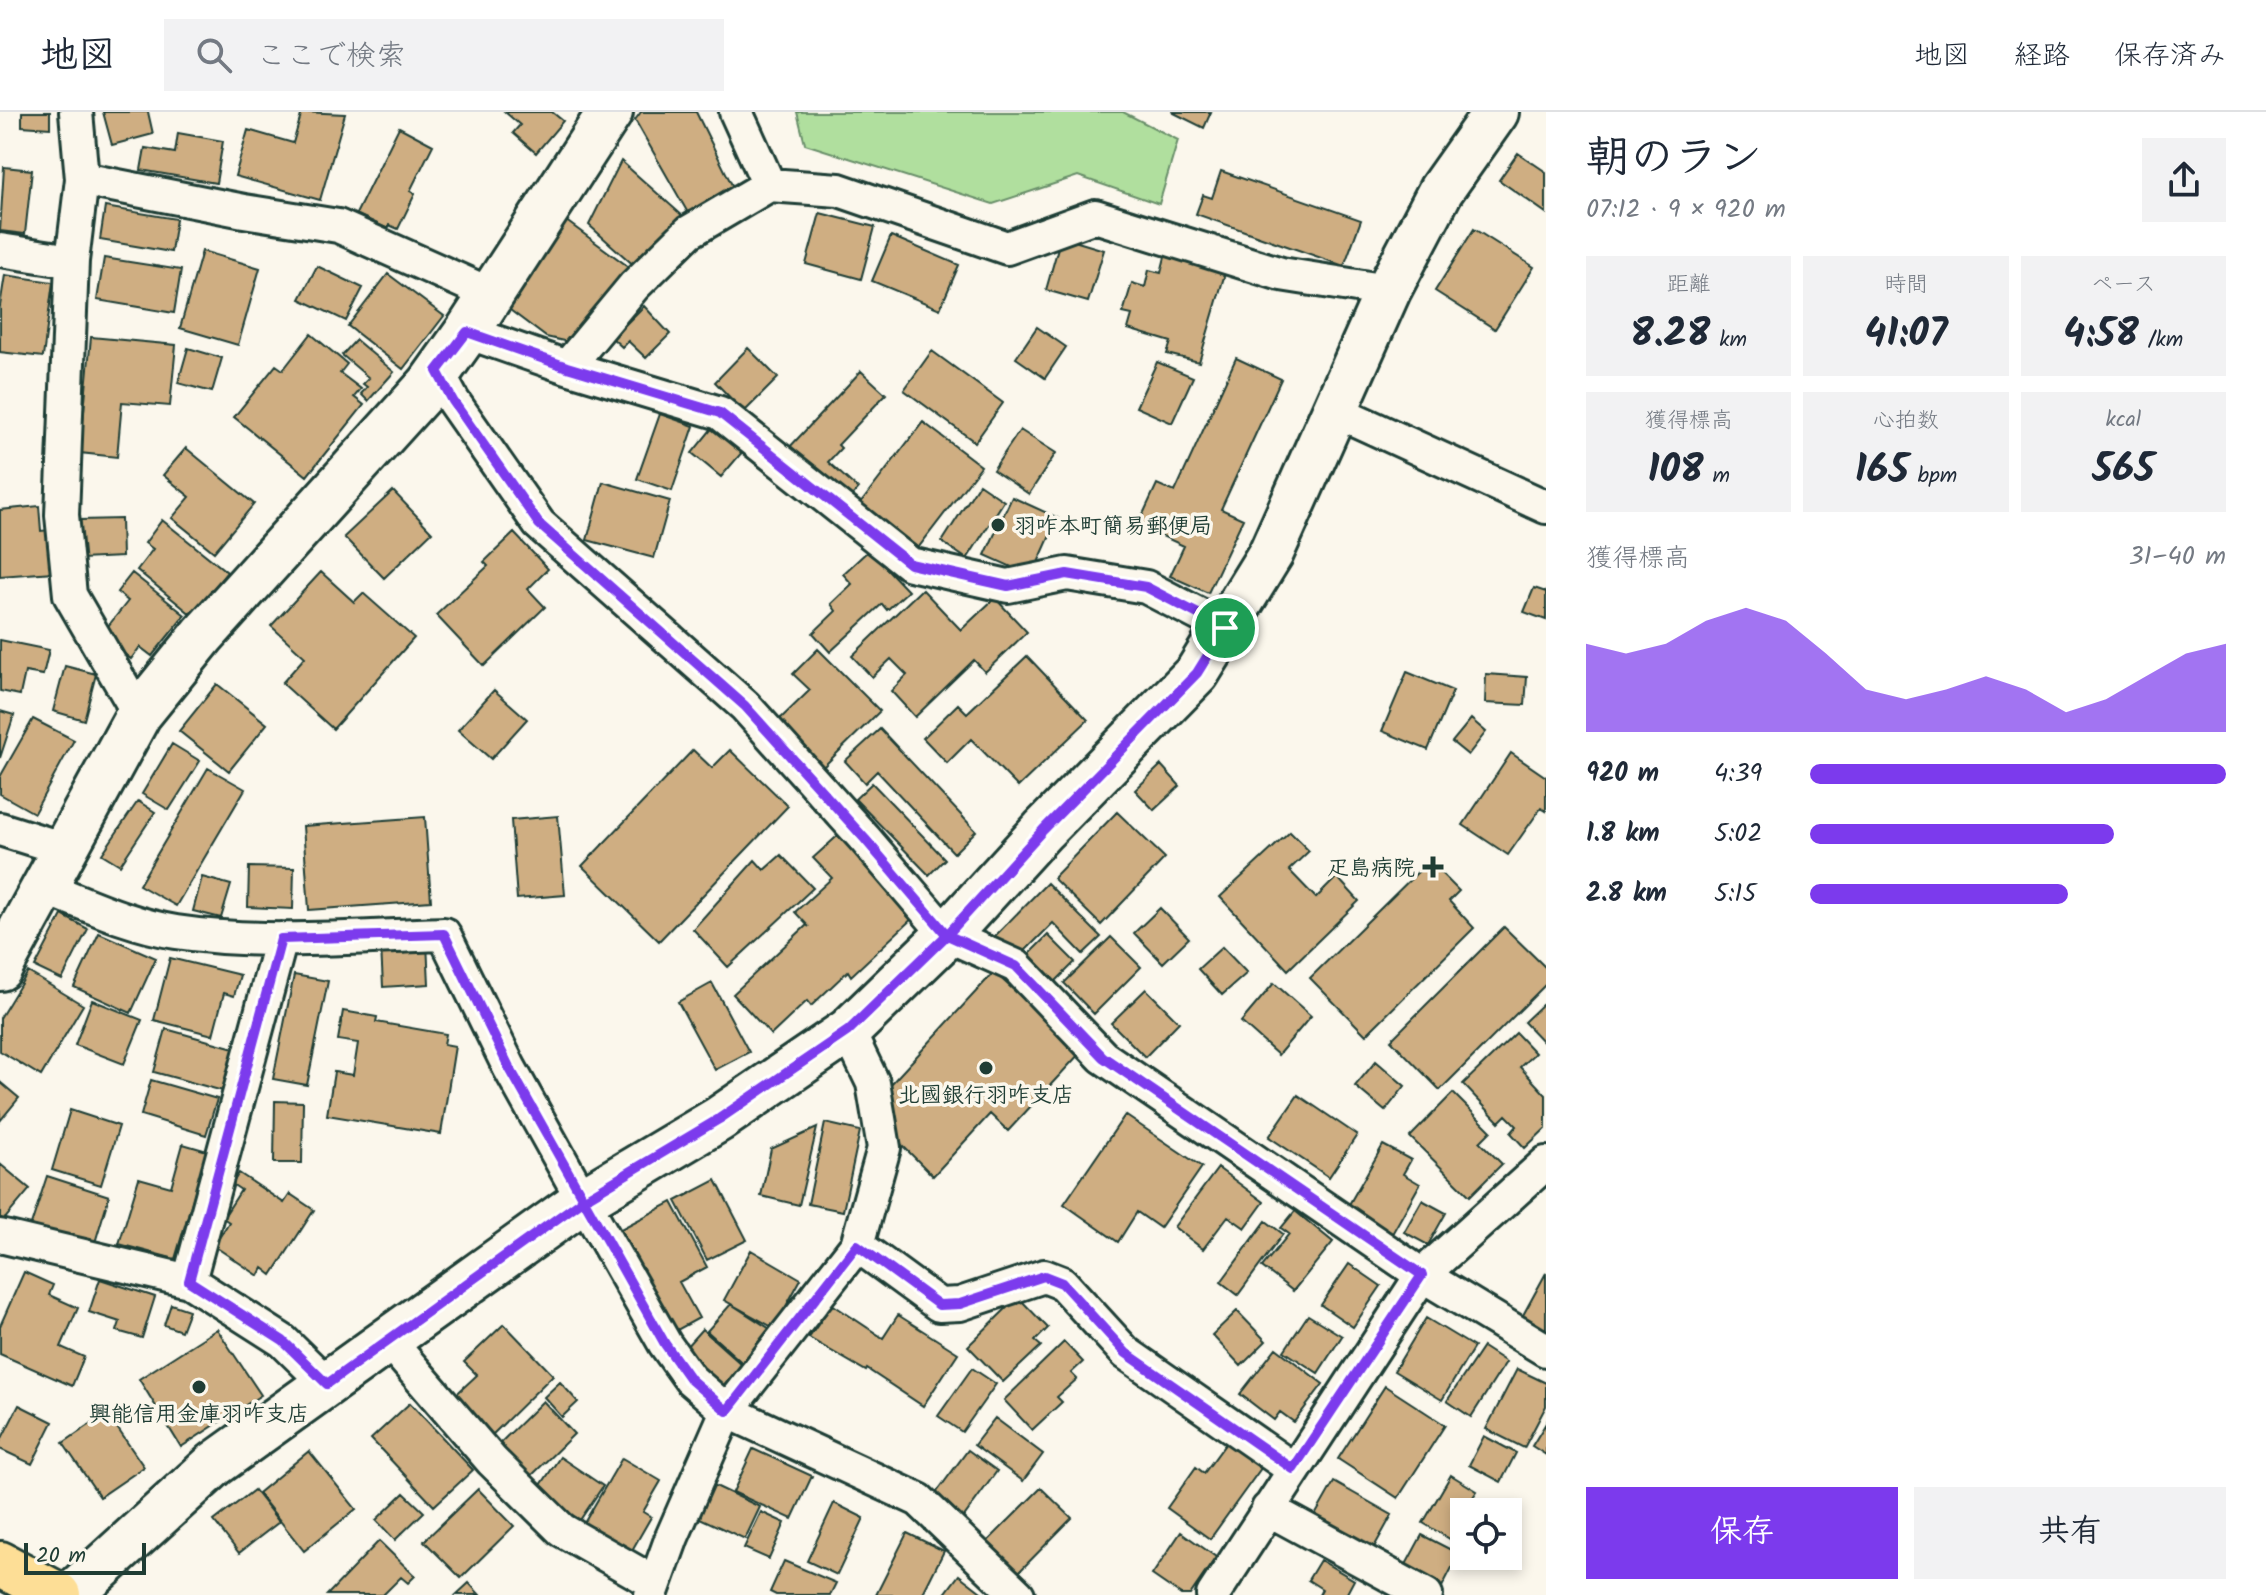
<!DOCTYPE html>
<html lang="ja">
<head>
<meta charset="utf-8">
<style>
  :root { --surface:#fff; --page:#f2f2f3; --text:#1f2937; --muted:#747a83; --line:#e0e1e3; --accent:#7c3aed }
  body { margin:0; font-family:Kalam,"Klee One",sans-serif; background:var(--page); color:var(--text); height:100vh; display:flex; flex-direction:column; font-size:30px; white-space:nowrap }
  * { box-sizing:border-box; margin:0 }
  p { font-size:26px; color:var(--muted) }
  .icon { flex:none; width:44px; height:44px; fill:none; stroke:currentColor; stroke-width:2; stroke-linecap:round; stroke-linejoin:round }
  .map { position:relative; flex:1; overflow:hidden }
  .side { display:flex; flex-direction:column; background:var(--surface); width:720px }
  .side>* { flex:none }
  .fabs { position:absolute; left:1450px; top:1386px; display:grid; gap:16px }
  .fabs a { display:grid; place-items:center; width:72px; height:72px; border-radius:0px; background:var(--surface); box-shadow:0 4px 12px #0003; font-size:40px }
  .scale { position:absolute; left:24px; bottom:20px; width:122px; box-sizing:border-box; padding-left:8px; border:4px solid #1f3d34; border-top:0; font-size:22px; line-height:28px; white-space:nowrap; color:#1f3d34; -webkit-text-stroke:6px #fbf7ec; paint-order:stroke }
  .pin { position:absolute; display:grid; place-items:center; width:68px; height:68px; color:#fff; margin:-34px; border:4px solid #fff; border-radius:50%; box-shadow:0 2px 8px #0007 }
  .round { display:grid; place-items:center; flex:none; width:84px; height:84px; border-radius:0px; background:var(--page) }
  .summary { display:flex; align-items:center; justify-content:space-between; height:136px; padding:0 40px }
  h1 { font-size:44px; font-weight:800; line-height:60px }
  .stats { display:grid; grid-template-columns:repeat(3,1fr); gap:12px; height:136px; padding:8px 40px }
  .stats div { display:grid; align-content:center; border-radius:0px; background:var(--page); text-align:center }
  .stats b { font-size:40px; font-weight:800 }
  .stats small { font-size:22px; font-weight:400 }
  .stats p { font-size:22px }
  .chart { height:224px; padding:16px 40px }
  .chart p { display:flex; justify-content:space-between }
  .chart svg { width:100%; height:144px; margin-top:8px; fill:var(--accent); opacity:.7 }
  .button { display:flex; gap:16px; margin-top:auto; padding:16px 40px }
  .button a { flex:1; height:92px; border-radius:0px; background:var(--accent); color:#fff; font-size:32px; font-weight:800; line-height:92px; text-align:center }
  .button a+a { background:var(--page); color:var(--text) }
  ul { padding:0 40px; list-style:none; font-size:26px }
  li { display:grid; grid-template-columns:128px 96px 1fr; align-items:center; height:60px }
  li i { height:20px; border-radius:10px; background:var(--accent) }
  header { display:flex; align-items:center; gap:48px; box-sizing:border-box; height:112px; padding:0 40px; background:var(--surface); border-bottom:2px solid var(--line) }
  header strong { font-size:38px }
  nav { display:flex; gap:44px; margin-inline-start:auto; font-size:28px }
  .search { width:560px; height:72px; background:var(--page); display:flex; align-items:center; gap:20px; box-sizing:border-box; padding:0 28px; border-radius:0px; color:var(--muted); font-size:30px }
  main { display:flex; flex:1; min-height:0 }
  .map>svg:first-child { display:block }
  .green { fill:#b0df9e; stroke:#688e69; stroke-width:2 }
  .building { fill:#cfae82; stroke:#1f3d34; stroke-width:2 }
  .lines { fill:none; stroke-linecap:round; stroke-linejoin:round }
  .street-casing { stroke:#1f3d34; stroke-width:38 }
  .secondary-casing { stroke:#1f3d34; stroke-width:50 }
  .highway-casing { stroke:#1f3d34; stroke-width:50 }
  .street { stroke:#fbf7ec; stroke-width:32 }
  .secondary { stroke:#fbf7ec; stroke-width:44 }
  .highway { stroke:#fdde96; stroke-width:44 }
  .route-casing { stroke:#fff; stroke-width:16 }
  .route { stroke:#7c3aed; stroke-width:10 }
  .poi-dot { fill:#1f3d34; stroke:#fbf7ec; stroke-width:3 }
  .labels { text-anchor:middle; stroke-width:7; stroke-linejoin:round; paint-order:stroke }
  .poi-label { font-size:22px; font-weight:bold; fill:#1f3d34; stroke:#fbf7ec }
</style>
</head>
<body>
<header>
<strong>地図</strong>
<div class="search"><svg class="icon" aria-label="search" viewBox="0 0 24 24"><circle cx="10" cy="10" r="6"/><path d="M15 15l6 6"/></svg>ここで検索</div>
<nav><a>地図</a><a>経路</a><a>保存済み</a></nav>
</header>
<main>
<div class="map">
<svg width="1546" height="1483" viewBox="0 0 1546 1483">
  <rect width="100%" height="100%" fill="#fbf7ec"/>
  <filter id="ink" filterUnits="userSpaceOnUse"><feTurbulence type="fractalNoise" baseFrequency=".0125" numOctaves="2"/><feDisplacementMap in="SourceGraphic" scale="16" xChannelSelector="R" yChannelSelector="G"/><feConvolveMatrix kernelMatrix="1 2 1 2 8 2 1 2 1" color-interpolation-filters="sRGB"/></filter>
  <g filter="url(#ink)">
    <path class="green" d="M797 0H1123L1178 28 1159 92 1078 64 993 92 805 32Z"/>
    <path class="building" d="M22 0H50V16L22 14Z
      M103 0H148L153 22 112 33Z
      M302 0 345 2 320 88 235 64 248 18 293 31Z
      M505 0H552L563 9 536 41 513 21 520 13Z
      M641 0H696L733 75 688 101 635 8Z
      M1172 0H1211L1204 16Z
      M399 15 433 33 410 79 415 82 398 117 389 113 388 117 356 102Z
      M178 21 223 29 216 71 141 58 145 36 175 41Z
      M1518 41 1546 60V101L1499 68Z
      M621 49 684 105 637 156 589 113Z
      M4 55 32 58 25 122 0 119Z
      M1221 59 1361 108 1344 154 1196 102 1203 83 1212 86Z
      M105 95 176 107 171 140 100 128Z
      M820 101 875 115 861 167 806 152Z
      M565 108 633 158 577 232 546 225 502 192Z
      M1474 117 1534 155 1495 217 1435 179Z
      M891 124 959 153 940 197 872 169Z
      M1061 125 1104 138 1088 190 1046 178Z
      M202 139 260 156 238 233 180 216Z
      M1166 141 1226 158 1199 250 1167 242 1171 230 1128 217 1132 203 1123 201 1132 171 1145 175 1149 158 1161 161Z
      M104 146 181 158 174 201 97 188Z
      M317 154 363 176 346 209 300 187Z
      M388 162 444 204 403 257 348 214Z
      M5 163 53 170 43 245 0 240V194Z
      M644 194 670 222 646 246 628 229 622 235 612 226Z
      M1037 215 1066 235 1045 266 1016 246Z
      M311 222 347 252 340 261 361 277 354 285 364 293 307 364 234 305 276 253 283 258Z
      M91 225 176 233 170 294 122 290 117 345 80 341Z
      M356 228 394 260 368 289 361 282 367 275 363 272 369 266 342 243Z
      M188 236 222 246 212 280 178 271Z
      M748 236 778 266 744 300 715 270Z
      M932 239 1003 291 975 330 904 278Z
      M1236 246 1281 267 1221 397 1243 407 1208 481 1170 464 1184 434 1138 413 1157 372 1175 380Z
      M1157 250 1193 265 1172 311 1136 295Z
      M861 259 886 282 838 333 841 336 828 350 858 377 845 392 787 338Z
      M660 302 694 314 672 379 637 367Z
      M923 310 981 354 918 436 860 392Z
      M714 314 744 338 721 365 692 341Z
      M1020 318 1056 341 1029 382 993 358Z
      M186 336 254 392 214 440 172 406 190 385 163 363Z
      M603 370 670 389 654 446 587 428Z
      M979 372 1004 389 967 447 942 430Z
      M393 379 432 420 384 466 344 425Z
      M1012 385 1058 406 1032 464 985 443Z
      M39 394 41 419 49 418 53 460 0 464V398Z
      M121 407 122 445 81 447 80 408Z
      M162 408 227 460 192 503 137 458 153 437 145 431Z
      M514 421 548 457 528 477 545 495 484 554 436 503 488 454 484 450Z
      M869 438 908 479 887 498 882 492 830 540 813 521 836 499 831 492 852 472 843 462Z
      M321 460 354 490 363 481 414 526 333 617 282 571 305 545 271 514Z
      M132 461 185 503 152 544 140 535 131 547 101 523 128 489 117 480Z
      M1534 476 1546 480V508L1524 500Z
      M922 477 961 518 995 486 1027 520 985 560 974 548 915 605 891 579 907 563 891 547 872 565 852 544Z
      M0 528 49 538 43 563 25 560 20 583 0 579Z
      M818 537 880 599 823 655 778 609 810 578 793 562Z
      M1027 544 1088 608 1018 675 971 627 947 651 923 626 958 592 967 601Z
      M65 554 96 562 84 608 53 599Z
      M1407 560 1453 579 1428 638 1382 619Z
      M1486 562 1527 565 1525 593 1485 591Z
      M217 572 267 612 229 659 179 619Z
      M494 578 527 607 491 647 458 618Z
      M0 599 14 603 0 646Z
      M33 607 74 628 34 701 0 682V665Z
      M1471 607 1486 620 1468 643 1452 630Z
      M880 617 976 719 954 741 877 659 865 671 845 649Z
      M172 632 200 649 169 698 142 682Z
      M693 638 712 656 730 638 788 694 659 829 582 754Z
      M1511 641 1546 665V699L1541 696 1508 743 1463 713Z
      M1161 653 1180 674 1154 698 1135 678Z
      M208 656 245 677 176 794 139 773Z
      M872 671 945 747 929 763 855 687Z
      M138 689 155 700 120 753 102 742Z
      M1117 700 1165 746 1101 813 1053 766Z
      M558 704 565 783 517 787 511 708Z
      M425 705 431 789 309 798 303 714Z
      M843 719 916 803 851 864 848 859 811 894 807 889 771 923 733 882 807 813 809 815 795 800 832 766 813 746Z
      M1290 720 1309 739 1289 758 1316 786 1337 765 1359 789 1288 858 1220 785Z
      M781 743 813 776 728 855 693 817 755 748 764 758Z
      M1429 749 1459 779 1449 789 1474 816 1366 923 1310 866Z
      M249 755 294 756 293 797 248 795Z
      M202 765 231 773 221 806 193 799Z
      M1047 771 1101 825 1083 842 1053 811 1015 849 993 826Z
      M1160 796 1189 826 1163 851 1134 821Z
      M62 803 88 817 62 868 35 855Z
      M1504 815 1546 856V872L1440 978 1391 928Z
      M99 821 156 846 131 901 74 875Z
      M1048 823 1075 850 1048 877 1021 850Z
      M1111 825 1141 855 1094 902 1064 871Z
      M427 831 429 872 383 875 381 834Z
      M1222 835 1247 861 1222 883 1198 857Z
      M170 846 240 863 234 884 224 881 213 923 154 908Z
      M28 860 83 893 41 964 0 939V906Z
      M994 860 1081 940 1008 1019 990 1002 933 1064 890 1021 891 972Z
      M294 863 328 869 307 973 273 967Z
      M712 871 749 940 715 958 678 890Z
      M1274 871 1311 904 1278 943 1241 910Z
      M1146 877 1179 910 1145 945 1111 911Z
      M92 888 142 908 124 952 75 933Z
      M1546 889V933L1524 910Z
      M343 899 377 905 376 910 446 922 444 932 455 934 441 1022 327 1003 334 960 353 963 358 931 338 928Z
      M166 917 234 936 223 979 154 960Z
      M1516 921 1535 941 1520 955 1546 983V1016L1525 1036 1511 1021 1517 1014 1506 1003 1499 1010 1463 972Z
      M1376 949 1405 974 1385 999 1355 974Z
      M151 968 217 987 206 1023 141 1003Z
      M0 970 19 986 0 1009Z
      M1453 981 1491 1019 1480 1030 1502 1052 1470 1084 1410 1025Z
      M1298 983 1357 1023 1329 1065 1269 1025Z
      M275 989 303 990 302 1051H274Z
      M70 998 119 1014 101 1073 52 1058Z
      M1125 1003 1202 1055 1160 1116 1137 1100 1118 1130 1064 1092Z
      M825 1011 860 1019 843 1099 808 1092Z
      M817 1016 799 1093 761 1084 771 1037Z
      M183 1032 207 1039 175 1147 119 1132 139 1066 171 1075Z
      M1383 1033 1411 1048 1403 1062 1420 1072 1392 1122 1347 1096Z
      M0 1052 30 1077 4 1108 0 1105Z
      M1218 1056 1264 1090 1245 1116 1228 1104 1203 1137 1174 1115Z
      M239 1061 284 1091 290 1082 314 1098 272 1163 263 1156 259 1164 214 1134 229 1110 223 1106 241 1078 232 1072Z
      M47 1064 109 1084 94 1134 31 1113Z
      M716 1068 747 1128 707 1148 676 1089Z
      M1422 1088 1446 1101 1428 1133 1404 1120Z
      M672 1090 707 1155 679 1170 699 1206 668 1223 613 1121Z
      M1295 1099 1333 1130 1293 1179 1262 1155 1289 1122 1281 1116Z
      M1266 1109 1283 1122 1238 1183 1221 1170Z
      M751 1138 801 1167 774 1216 724 1188Z
      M1349 1152 1381 1174 1353 1215 1321 1193Z
      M24 1160 53 1173 49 1183 78 1196 61 1235 84 1245 72 1274 0 1242V1214Z
      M1546 1161V1219L1522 1205Z
      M100 1167 155 1185 142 1226 117 1219 120 1210 89 1200Z
      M1018 1185 1048 1216 1035 1229 1041 1234 1003 1270 968 1234Z
      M171 1192 189 1198 181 1219 164 1213Z
      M731 1192 778 1222 748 1256 707 1219Z
      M832 1192 883 1226 898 1203 958 1241 923 1294 867 1257 866 1259 809 1226Z
      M1237 1199 1266 1229 1241 1254 1212 1223Z
      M1308 1203 1342 1224 1318 1261 1284 1239Z
      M1426 1206 1474 1235 1442 1288 1394 1259Z
      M504 1212 553 1263 487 1328 449 1289 477 1263 464 1250Z
      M217 1217 261 1283 181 1335 139 1267Z
      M702 1217 751 1261 727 1288 677 1245Z
      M1064 1230 1083 1250 1071 1261 1077 1267 1057 1285 1062 1290 1032 1318 1004 1288Z
      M1483 1235 1506 1250 1471 1305 1447 1289Z
      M1276 1236 1323 1272 1294 1310 1280 1300 1274 1308 1240 1282Z
      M972 1256 996 1272 962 1320 938 1304Z
      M1517 1257 1546 1271V1294L1524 1336 1486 1317Z
      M560 1270 578 1290 562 1305 544 1285Z
      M1385 1274 1445 1313 1398 1386 1338 1347Z
      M543 1289 574 1322 526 1369 495 1336Z
      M410 1291 473 1358 434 1394 371 1327Z
      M19 1293 53 1310 32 1352 0 1337V1330Z
      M107 1301 144 1355 100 1385 63 1331Z
      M995 1306 1043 1342 1023 1369 974 1333Z
      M1546 1311V1343L1532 1334Z
      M1484 1324 1516 1341 1501 1370 1469 1353Z
      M1229 1327 1264 1352 1210 1427 1167 1396 1196 1355 1204 1361Z
      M753 1337 812 1364 792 1407 733 1380Z
      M968 1338 997 1359 960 1410 931 1388Z
      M309 1339 356 1397 304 1439 258 1381Z
      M560 1345 603 1374 580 1408 537 1379Z
      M622 1346 661 1369 643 1400 651 1405 631 1440 583 1413Z
      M1451 1363 1477 1379 1466 1396 1472 1400H1464V1426L1460 1433 1423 1411Z
      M705 1369 760 1395 745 1427 689 1401Z
      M1334 1370 1392 1403 1368 1446 1309 1414Z
      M1041 1376 1072 1406 1012 1467 981 1436Z
      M478 1377 514 1414 461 1466 424 1429Z
      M254 1378 279 1410 239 1441 214 1409Z
      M404 1381 424 1400 395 1428 376 1408Z
      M834 1391 864 1406 837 1463 807 1449Z
      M761 1400 785 1411 769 1447 744 1436Z
      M1181 1420 1216 1445 1190 1483H1181L1152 1463Z
      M907 1421 944 1439 922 1483H876Z
      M1422 1423 1459 1442 1440 1479 1402 1460Z
      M379 1429 415 1464 408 1471 401 1465 383 1483H327Z
      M1320 1448 1354 1468 1346 1483H1319L1322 1477 1308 1468Z
      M784 1449 836 1471 830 1483H776L770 1480Z
      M959 1463 985 1483H944Z
      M469 1471 480 1483H456Z"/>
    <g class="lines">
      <defs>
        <path id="street" d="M76 0 82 67 72 149 62 403 70 483 139 602
          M736 0 769 73 839 78 1007 136 1095 104 1281 162 1388 179
          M82 67 244 99 338 114 490 182
          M0 138 72 149
          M467 220 567 255 720 301 910 452 1008 474 1067 462 1146 475 1225 516
          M567 255 634 174 689 120 769 73
          M437 259 453 289 539 412 745 594 865 727 947 823 1016 854 1103 945 1422 1163 1546 1238
          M1334 298 1546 395
          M0 717 64 737
          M43 775C87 792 130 813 176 820 262 833 357 825 444 822L509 955 583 1088 665 1232 690 1267 727 1299 919 1388 1018 1483
          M0 1124 189 1169 283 1229 327 1272
          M857 1133 939 1193 960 1192 1044 1164 1062 1171 1126 1241 1293 1357
          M189 1169 281 827
          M388 1228 492 1349 562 1418 655 1471
          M1268 1397 1426 1483
          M651 1483 672 1425 727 1299 857 1133 884 1036 873 971 848 919
          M1213 1483 1422 1163 1546 1051"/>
        <path id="secondary" d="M0 856 139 602 203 523 430 272 467 220 610 0
          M71 1483 215 1352 583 1088 719 1007 848 919 947 823 1043 718 1197 561 1271 441 1388 179 1441 78 1496 0"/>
        <path id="highway" d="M0 1452 58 1483"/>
      </defs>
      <use href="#street" class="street-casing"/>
      <use href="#secondary" class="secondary-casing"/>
      <use href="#highway" class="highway-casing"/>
      <use href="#street" class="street"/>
      <use href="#secondary" class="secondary"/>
      <use href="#highway" class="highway"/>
    </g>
  </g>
  <g class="lines" filter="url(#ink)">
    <defs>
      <path id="route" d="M1225 516 1146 475 1067 462 1008 474 910 452 720 301 567 255 467 220 437 259 453 289 539 412 745 594 865 727 947 823 848 919 719 1007 583 1088 327 1272 283 1229 189 1169 281 827 444 822 509 955 665 1232 690 1267 727 1299 857 1133 939 1193 960 1192 1044 1164 1062 1171 1126 1241 1293 1357 1422 1163 1103 945 1016 854 947 823 1043 718 1197 561 1225 516"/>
    </defs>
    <use href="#route" class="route-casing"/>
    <use href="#route" class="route"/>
  </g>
  <g class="poi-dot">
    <circle cx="998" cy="413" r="8"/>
    <path d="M1429 743h8v8h8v8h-8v8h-8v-8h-8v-8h8z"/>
    <circle cx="986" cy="956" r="8"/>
    <circle cx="199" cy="1275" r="8"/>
  </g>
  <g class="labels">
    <g class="poi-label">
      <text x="1014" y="421" text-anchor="start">羽咋本町簡易郵便局</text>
      <text x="1415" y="763" text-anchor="end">疋島病院</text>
      <text x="986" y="990">北國銀行羽咋支店</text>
      <text x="199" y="1309">興能信用金庫羽咋支店</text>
    </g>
  </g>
</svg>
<div class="fabs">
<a><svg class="icon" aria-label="locate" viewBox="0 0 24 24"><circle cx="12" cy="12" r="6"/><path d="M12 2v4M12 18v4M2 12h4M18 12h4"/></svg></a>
</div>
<div class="scale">20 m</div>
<div class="pin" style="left:1225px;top:516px;background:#1e9e55"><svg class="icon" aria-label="arrive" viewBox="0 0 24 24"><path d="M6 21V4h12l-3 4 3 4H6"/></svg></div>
</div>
<section class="side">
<div class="summary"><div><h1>朝のラン</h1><p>07:12 · 9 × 920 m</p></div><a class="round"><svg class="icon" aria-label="share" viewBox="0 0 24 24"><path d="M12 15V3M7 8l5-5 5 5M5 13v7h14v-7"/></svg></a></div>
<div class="stats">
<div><p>距離</p><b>8.28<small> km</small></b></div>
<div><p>時間</p><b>41:07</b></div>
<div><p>ペース</p><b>4:58<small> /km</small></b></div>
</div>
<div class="stats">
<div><p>獲得標高</p><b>108<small> m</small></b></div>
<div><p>心拍数</p><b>165<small> bpm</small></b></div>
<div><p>kcal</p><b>565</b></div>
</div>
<div class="chart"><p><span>獲得標高</span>31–40 m</p>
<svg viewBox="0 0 160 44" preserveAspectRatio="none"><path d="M0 44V17L10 20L20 17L30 10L40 6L50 10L60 20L70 31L80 34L90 31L100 27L110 31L120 38L130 34L140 27L150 20L160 17V44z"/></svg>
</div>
<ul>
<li><b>920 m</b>4:39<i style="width:100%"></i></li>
<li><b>1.8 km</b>5:02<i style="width:73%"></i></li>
<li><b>2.8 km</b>5:15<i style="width:62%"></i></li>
</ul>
<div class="button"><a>保存</a><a>共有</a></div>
</section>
</main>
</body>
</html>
